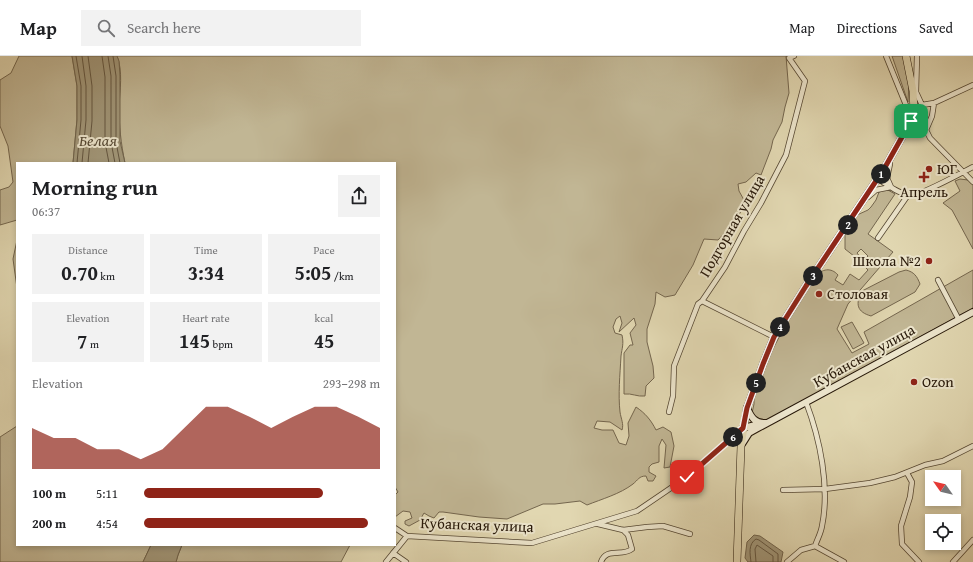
<!DOCTYPE html>
<html lang="en">
<head>
<meta charset="utf-8">
<style>
  :root { --surface:#fff; --page:#f2f2f2; --text:#202124; --muted:#757577; --line:#e0e0e0; --accent:#8f2418 }
  body { margin:0; font-family:"Gentium Book Plus",serif; background:var(--page); color:var(--text); height:100vh; display:flex; flex-direction:column; font-size:15px; white-space:nowrap }
  * { box-sizing:border-box; margin:0 }
  p { font-size:13px; color:var(--muted) }
  .icon { flex:none; width:22px; height:22px; fill:none; stroke:currentColor; stroke-width:2; stroke-linecap:round; stroke-linejoin:round }
  .map { position:relative; flex:1; overflow:hidden }
  .side { position:absolute; left:16px; top:106px; width:380px; height:384px; display:flex; flex-direction:column; background:var(--surface); border-radius:0px; box-shadow:0 2px 6px #0003 }
  .side>* { flex:none }
  .needle { width:26px; rotate:304deg }
  .fabs { position:absolute; left:925px; top:414px; display:grid; gap:8px }
  .fabs a { display:grid; place-items:center; width:36px; height:36px; border-radius:0px; background:var(--surface); box-shadow:0 2px 6px #0003; font-size:20px }
  .pin { position:absolute; display:grid; place-items:center; width:34px; height:34px; color:#fff; margin:-17px; border-radius:8px; box-shadow:0 2px 6px #0006 }
  .km { position:absolute; width:20px; height:20px; margin:-10px; border-radius:50%; background:#222; color:#fff; font-size:11px; line-height:20px; text-align:center }
  .round { display:grid; place-items:center; flex:none; width:42px; height:42px; border-radius:0px; background:var(--page) }
  .summary { display:flex; align-items:center; justify-content:space-between; height:68px; padding:0 16px }
  h1 { font-size:22px; font-weight:700; line-height:30px }
  .stats { display:grid; grid-template-columns:repeat(3,1fr); gap:6px; height:68px; padding:4px 16px }
  .stats div { display:grid; align-content:center; border-radius:0px; background:var(--page); text-align:center }
  .stats b { font-size:20px; font-weight:700 }
  .stats small { font-size:11px; font-weight:400 }
  .stats p { font-size:11px }
  .chart { height:112px; padding:8px 16px }
  .chart p { display:flex; justify-content:space-between }
  .chart svg { width:100%; height:72px; margin-top:4px; fill:var(--accent); opacity:.7 }
  ul { padding:0 16px; list-style:none; font-size:13px }
  li { display:grid; grid-template-columns:64px 48px 1fr; align-items:center; height:30px }
  li i { height:10px; border-radius:5px; background:var(--accent) }
  header { display:flex; align-items:center; gap:24px; box-sizing:border-box; height:56px; padding:0 20px; background:var(--surface); border-bottom:1px solid var(--line) }
  header strong { font-size:19px }
  nav { display:flex; gap:22px; margin-inline-start:auto; font-size:14px }
  .search { width:280px; height:36px; background:var(--page); display:flex; align-items:center; gap:10px; box-sizing:border-box; padding:0 14px; border-radius:0px; color:var(--muted); font-size:15px }
  .map>svg:first-child { display:block }
  .green { fill:#c1b694; stroke:#74664e }
  .water { fill:#a19678; stroke:#70634b }
  .lines { fill:none; stroke-linecap:round; stroke-linejoin:round }
  .shore { stroke:#645640; stroke-width:1 }
  .street-casing { stroke:#554732; stroke-width:6 }
  .secondary-casing { stroke:#261708; stroke-width:8 }
  .primary-casing { stroke:#261708; stroke-width:8 }
  .street { stroke:#ece5cc; stroke-width:4.5 }
  .secondary { stroke:#ece5cc; stroke-width:6 }
  .primary { stroke:#e1d7b1; stroke-width:7 }
  .route-casing { stroke:#fff; stroke-width:8 }
  .route { stroke:#8f2418; stroke-width:5 }
  .poi-dot { fill:#8f2418; stroke:#ece5cc; stroke-width:1.5 }
  .labels { text-anchor:middle; stroke-width:4; stroke-linejoin:round; paint-order:stroke }
  .poi-label { font-size:15px; fill:#261708; stroke:#ece5cc; text-anchor:start }
  .street-label { font-size:15px; fill:#261708; stroke:#ece5cc }
  .water-label { font-size:16px; font-style:italic; fill:#574a35; stroke:#ece5cc }
</style>
</head>
<body>
<header>
<strong>Map</strong>
<div class="search"><svg class="icon" aria-label="search" viewBox="0 0 24 24"><circle cx="10" cy="10" r="6"/><path d="M15 15l6 6"/></svg>Search here</div>
<nav><a>Map</a><a>Directions</a><a>Saved</a></nav>
</header>
<div class="map">
<svg width="973" height="506" viewBox="0 0 973 506">
  <rect width="100%" height="100%" fill="#e1d7b1"/>
  <filter id="stains"><feTurbulence type="fractalNoise" baseFrequency=".005" numOctaves="4"/><feColorMatrix values="0 0 0 0 .2 0 0 0 0 .09 0 0 0 0 .02 0 0 0 .5 -.17"/></filter>
  <radialGradient id="worn" r=".72"><stop offset=".6" stop-color="#630" stop-opacity="0"/><stop offset="1" stop-color="#630" stop-opacity=".3"/></radialGradient>
  <path class="green" d="M19 0H72L77 30V63L73 107H17V164L0 169V134L9 131 13 126 8 90 0 70V24L11 17Z
    M117 0H786L789 37 785 51 782 66 773 84 771 93 761 119 756 117 746 126 738 128 739 135 744 144 752 130 754 137 731 170 718 184 704 183 693 209 675 239 665 241 656 236 655 248 647 273V286L653 310 654 322 646 330 645 340C637 341 632 337 624 338V297L630 289H633L630 277 636 269 634 262 619 276 622 267 620 260 616 263 613 271 615 277 622 279C624 288 622 292 621 300 620 319 618 338 620 356 621 363 624 368 622 374L610 366 597 365 594 372 602 374H613L619 387 626 389 629 380 628 367 636 351C645 357 651 364 656 374L663 371 671 376 674 390 670 411 664 412 666 389 662 383 659 390V406L652 408 649 411V416L656 420 653 425H648L646 420C639 420 638 424 633 428 620 438 602 443 587 449L580 445 555 448H543L507 463 479 461 443 456H439L434 462 429 460 424 457 420 464 409 470 405 468V465L412 462 410 456 403 455 395 461V439L398 436 395 431V107H125C121 88 119 70 119 50 120 34 123 15 117 0Z
    M892 0H903L909 26 908 46Z
    M960 123 968 124 973 129V193L952 154 943 147 960 135 955 125Z
    M883 134H888L895 138 868 178 893 196 848 248 837 273 852 297 869 288 864 276 973 214V252L767 364 760 365 752 357 754 348V340L766 306 785 270 816 220C822 213 831 211 838 219L835 224 843 229 850 218 859 224 868 214 861 207 868 200 861 193 857 197 861 202 859 204 845 193V177L857 159 868 154 871 151 876 144 879 136Z
    M17 184V232L13 203Z
    M906 214C914 216 917 220 920 228L915 236 871 260C857 256 855 248 862 235L899 216Z
    M852 266 864 287 853 293 841 271Z
    M17 370V489H151L143 506H0V381Z
    M182 489H350L341 506H176L178 499Z"/>
  <path class="water" d="M72 0H117L119 5 120 20V85L125 107H73L77 64V30Z
    M754 479 760 480 783 496 781 506H748L745 502 747 486Z
    M151 489H182L178 499 176 506H143Z"/>
  <g class="lines">
    <path class="shore" d="M76 0 81 30V64L77 107
      M82 0 86 30V64L82 107
      M88 0 92 30V65L88 107
      M102 0 105 21V86L109 107
      M108 0 111 20V86L115 107
      M113 0 116 20V86L120 107
      M751 506C750 498 748 488 756 483L759 484 778 498V506
      M756 506 755 493 757 489 773 500V506"/>
    <defs>
      <path id="street" d="M886 0 908 54 906 72
        M917 0 916 36 922 49 934 47 932 60 926 74 930 82 973 126
        M934 47 973 29
        M878 123C888 129 900 139 911 139 920 140 963 116 973 111
        M868 141 876 134 891 131 887 122 890 108
        M878 182 908 139
        M938 224 959 264
        M702 245 774 281
        M806 346C820 383 830 431 822 470 821 477 817 484 815 490
        M669 356 673 340 674 310 698 248 702 245 725 211 744 175 761 147 786 99 805 25 789 2 794 0
        M907 417 912 426 910 441 901 470 902 488 919 506
        M783 434 825 433 870 427 895 421 925 409 943 405 973 390
        M598 468 623 474 647 471 663 470 690 478
        M395 472 407 480 532 487 637 455 687 421 743 372
        M393 497 406 506
        M386 506 407 480
        M601 506C606 491 622 501 632 493L628 479 623 474
        M787 506 801 494 815 490 844 506
        M953 506 973 484"/>
      <path id="secondary" d="M747 352C751 361 755 368 766 367
        M743 372 760 368
        M742 388 749 377 758 372 973 256"/>
      <path id="primary" d="M737 506 741 390 747 352 763 308 774 281 806 230 884 113 911 65 914 56 913 35 906 0"/>
    </defs>
    <use href="#street" class="street-casing"/>
    <use href="#secondary" class="secondary-casing"/>
    <use href="#primary" class="primary-casing"/>
    <use href="#street" class="street"/>
    <use href="#secondary" class="secondary"/>
    <use href="#primary" class="primary"/>
  </g>
  <g class="lines">
    <defs>
      <path id="route" d="M687 421 743 372 747 352 763 308 774 281 806 230 884 113 911 65"/>
    </defs>
    <use href="#route" class="route-casing"/>
    <use href="#route" class="route"/>
  </g>
  <g class="poi-dot">
    <circle cx="929" cy="113" r="4"/>
    <path d="M922 115h4v4h4v4h-4v4h-4v-4h-4v-4h4z"/>
    <circle cx="929" cy="205" r="4"/>
    <circle cx="819" cy="238" r="4"/>
    <circle cx="914" cy="326" r="4"/>
  </g>
  <g class="labels">
    <g class="poi-label">
      <text x="937" y="118">ЮГ</text>
      <text x="924" y="141" text-anchor="middle">Апрель</text>
      <text x="921" y="210" text-anchor="end">Школа №2</text>
      <text x="827" y="243">Столовая</text>
      <text x="922" y="331">Ozon</text>
    </g>
    <g class="street-label">
      <text transform="translate(732 170) rotate(-60)" y="5">Подгорная улица</text>
      <text transform="translate(864 300) rotate(-29)" y="5">Кубанская улица</text>
      <text transform="translate(477 469) rotate(2)" y="5">Кубанская улица</text>
    </g>
    <g class="water-label">
      <text x="98" y="90">Белая</text>
    </g>
  </g>
  <rect width="100%" height="100%" filter="url(#stains)"/>
  <rect width="100%" height="100%" fill="url(#worn)"/>
</svg>
<div class="fabs">
<a><svg class="needle" viewBox="-14 -14 28 28"><path d="M0-13l5 13h-10z" fill="#e53935"/><path d="M0 13l5-13h-10z" fill="#757577"/></svg></a>
<a><svg class="icon" aria-label="locate" viewBox="0 0 24 24"><circle cx="12" cy="12" r="6"/><path d="M12 2v4M12 18v4M2 12h4M18 12h4"/></svg></a>
</div>
<div class="pin" style="left:911px;top:65px;background:#1e9e55"><svg class="icon" aria-label="arrive" viewBox="0 0 24 24"><path d="M6 21V4h12l-3 4 3 4H6"/></svg></div>
<div class="pin" style="left:687px;top:421px;background:#d93025"><svg class="icon" aria-label="check" viewBox="0 0 24 24"><path d="M5 12l5 5 9-10"/></svg></div>
<b class="km" style="left:881px;top:118px">1</b>
<b class="km" style="left:848px;top:169px">2</b>
<b class="km" style="left:813px;top:220px">3</b>
<b class="km" style="left:780px;top:271px">4</b>
<b class="km" style="left:756px;top:327px">5</b>
<b class="km" style="left:733px;top:381px">6</b>
<section class="side">
<div class="summary"><div><h1>Morning run</h1><p>06:37</p></div><a class="round"><svg class="icon" aria-label="share" viewBox="0 0 24 24"><path d="M12 15V3M7 8l5-5 5 5M5 13v7h14v-7"/></svg></a></div>
<div class="stats">
<div><p>Distance</p><b>0.70<small> km</small></b></div>
<div><p>Time</p><b>3:34</b></div>
<div><p>Pace</p><b>5:05<small> /km</small></b></div>
</div>
<div class="stats">
<div><p>Elevation</p><b>7<small> m</small></b></div>
<div><p>Heart rate</p><b>145<small> bpm</small></b></div>
<div><p>kcal</p><b>45</b></div>
</div>
<div class="chart"><p><span>Elevation</span>293–298 m</p>
<svg viewBox="0 0 160 44" preserveAspectRatio="none"><path d="M0 44V19L10 25L20 25L30 32L40 32L50 38L60 32L70 19L80 6L90 6L100 12L110 19L120 12L130 6L140 6L150 12L160 19V44z"/></svg>
</div>
<ul>
<li><b>100 m</b>5:11<i style="width:76%"></i></li>
<li><b>200 m</b>4:54<i style="width:95%"></i></li>
</ul>
</section>
</div>
</body>
</html>
